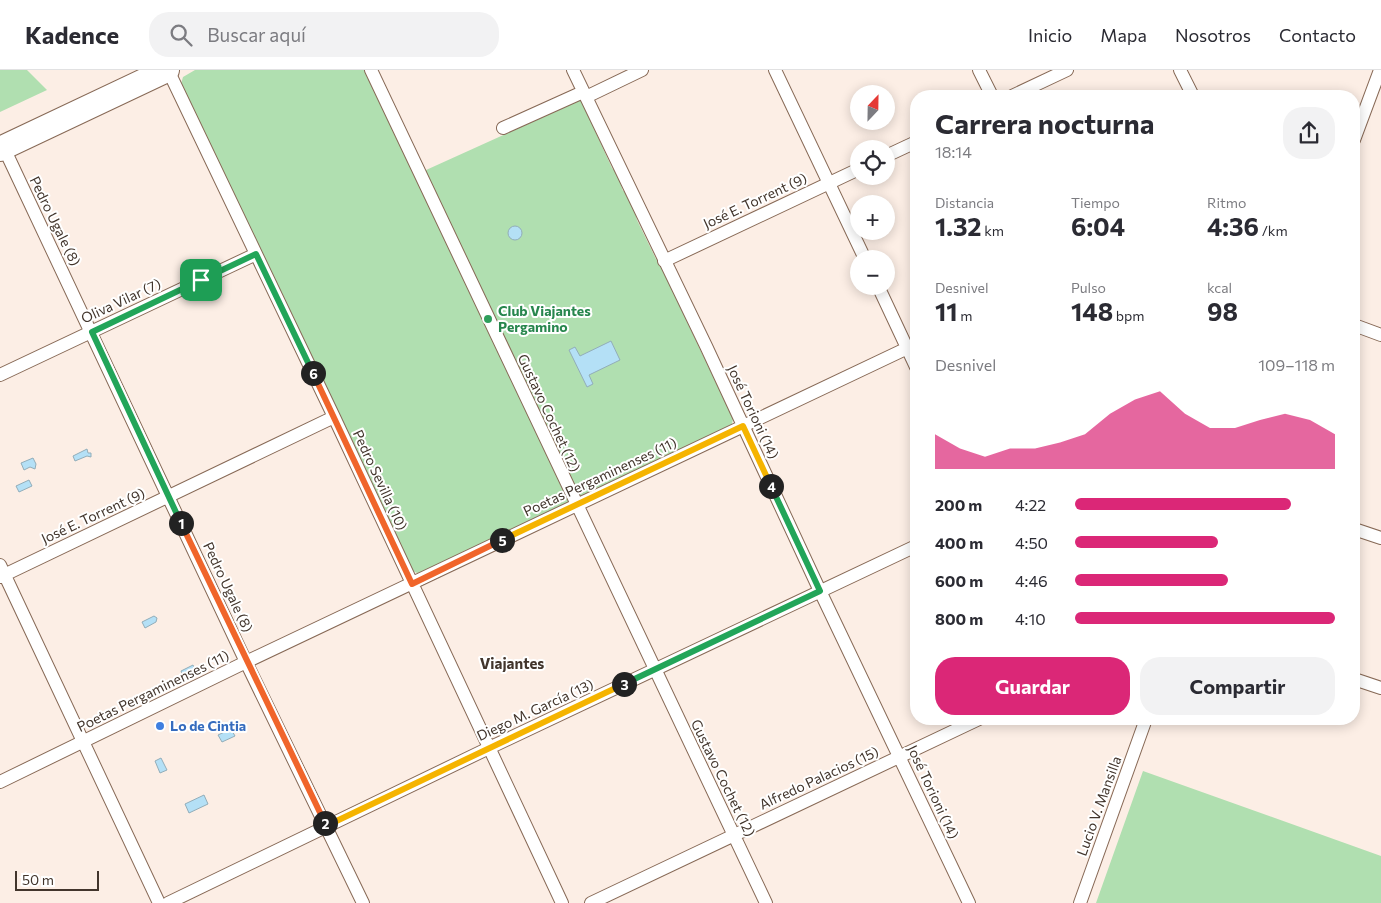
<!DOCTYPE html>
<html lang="es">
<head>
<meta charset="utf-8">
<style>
  :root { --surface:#fff; --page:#f2f2f3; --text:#2b2b33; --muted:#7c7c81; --line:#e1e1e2; --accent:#db2777 }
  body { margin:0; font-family:Commissioner,sans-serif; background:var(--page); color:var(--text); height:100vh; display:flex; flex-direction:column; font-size:19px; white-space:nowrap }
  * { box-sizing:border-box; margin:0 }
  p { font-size:16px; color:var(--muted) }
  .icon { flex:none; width:28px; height:28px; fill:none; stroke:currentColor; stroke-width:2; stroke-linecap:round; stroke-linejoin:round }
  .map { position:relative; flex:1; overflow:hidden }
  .side { position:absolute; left:910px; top:20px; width:450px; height:635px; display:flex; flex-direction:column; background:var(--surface); border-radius:20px; box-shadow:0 2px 12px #0003 }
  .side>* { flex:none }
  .needle { width:32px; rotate:22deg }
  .controls { position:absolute; left:850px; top:15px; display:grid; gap:10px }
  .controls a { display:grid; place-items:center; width:45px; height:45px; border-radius:50%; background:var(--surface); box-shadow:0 2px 12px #0003; font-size:25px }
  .scale { position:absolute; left:15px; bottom:12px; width:84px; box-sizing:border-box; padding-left:5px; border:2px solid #42352c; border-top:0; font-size:14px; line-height:18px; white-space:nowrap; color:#42352c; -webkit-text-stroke:4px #fff; paint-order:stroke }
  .pin { position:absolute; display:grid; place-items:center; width:42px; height:42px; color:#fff; margin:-21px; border-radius:10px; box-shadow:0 2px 8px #0006 }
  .km { position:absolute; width:25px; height:25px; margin:-12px; border-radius:50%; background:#222; color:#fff; font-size:14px; line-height:25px; text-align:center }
  .round { display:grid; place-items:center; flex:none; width:52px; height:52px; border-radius:20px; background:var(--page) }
  .headline { display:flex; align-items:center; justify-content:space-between; height:85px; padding:0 25px }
  h1 { font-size:28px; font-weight:700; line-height:38px }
  .stats { display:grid; grid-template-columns:repeat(3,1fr); gap:8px; height:85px; padding:5px 25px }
  .stats div { display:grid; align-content:center }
  .stats b { font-size:25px; font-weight:700 }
  .stats small { font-size:14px; font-weight:400 }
  .stats p { font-size:14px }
  .chart { height:140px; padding:10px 25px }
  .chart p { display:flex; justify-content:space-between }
  .chart svg { width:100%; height:90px; margin-top:5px; fill:var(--accent); opacity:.7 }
  .action { display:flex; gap:10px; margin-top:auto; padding:10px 25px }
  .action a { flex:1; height:58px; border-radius:20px; background:var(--accent); color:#fff; font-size:20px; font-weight:700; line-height:58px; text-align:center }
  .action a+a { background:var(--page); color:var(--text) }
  ul { padding:0 25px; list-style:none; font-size:16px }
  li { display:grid; grid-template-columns:80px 60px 1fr; align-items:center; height:38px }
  li i { height:12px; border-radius:6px; background:var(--accent) }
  header { display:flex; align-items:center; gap:30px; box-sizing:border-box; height:70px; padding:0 25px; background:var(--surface); border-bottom:1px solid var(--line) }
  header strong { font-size:24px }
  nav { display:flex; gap:28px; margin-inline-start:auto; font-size:18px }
  .search { width:350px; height:45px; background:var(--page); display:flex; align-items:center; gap:12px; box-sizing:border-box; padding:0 18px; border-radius:20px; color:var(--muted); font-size:19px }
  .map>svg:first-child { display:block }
  .green { fill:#b0dfb0 }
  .water { fill:#b4e0f6; stroke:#92adb9 }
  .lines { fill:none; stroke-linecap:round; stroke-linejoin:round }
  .street-casing { stroke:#876956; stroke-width:14 }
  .highway-casing { stroke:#876956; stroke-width:26 }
  .street { stroke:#fff; stroke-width:12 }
  .highway { stroke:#fff; stroke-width:24 }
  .split-1-casing { stroke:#fff; stroke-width:10 }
  .split-2-casing { stroke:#fff; stroke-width:10 }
  .split-3-casing { stroke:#fff; stroke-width:10 }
  .split-4-casing { stroke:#fff; stroke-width:10 }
  .split-5-casing { stroke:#fff; stroke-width:10 }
  .split-6-casing { stroke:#fff; stroke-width:10 }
  .split-7-casing { stroke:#fff; stroke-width:10 }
  .split-1 { stroke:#22a559; stroke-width:6 }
  .split-2 { stroke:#f0652b; stroke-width:6 }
  .split-3 { stroke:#f5b400; stroke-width:6 }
  .split-4 { stroke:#22a559; stroke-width:6 }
  .split-5 { stroke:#f5b400; stroke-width:6 }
  .split-6 { stroke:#f0652b; stroke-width:6 }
  .split-7 { stroke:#22a559; stroke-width:6 }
  .leisure-dot { fill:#2e9e5b; stroke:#fff; stroke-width:2 }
  .shop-dot { fill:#3f7fe0; stroke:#fff; stroke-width:2 }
  .labels { text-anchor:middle; stroke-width:4; stroke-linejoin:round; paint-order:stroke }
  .street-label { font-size:14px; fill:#42352c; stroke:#fff }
  .leisure-label { font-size:14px; font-weight:bold; fill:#27864d; stroke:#fff; text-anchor:start }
  .shop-label { font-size:14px; font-weight:bold; fill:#366cbe; stroke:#fff; text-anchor:start }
  .neighbourhood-label { font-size:15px; font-weight:bold; fill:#42352c; stroke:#fff }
</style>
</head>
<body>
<header>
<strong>Kadence</strong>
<div class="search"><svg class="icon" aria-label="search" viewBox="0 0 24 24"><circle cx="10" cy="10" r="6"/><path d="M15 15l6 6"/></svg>Buscar aquí</div>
<nav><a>Inicio</a><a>Mapa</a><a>Nosotros</a><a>Contacto</a></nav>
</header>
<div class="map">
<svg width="1381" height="833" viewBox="0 0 1381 833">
  <rect width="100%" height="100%" fill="#fceee5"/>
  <path class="green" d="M0 0H27L47 20 0 42Z
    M195 0H365L415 105 581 30 612 98 617 103 623 121H625L632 129 637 150 656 189 658 190 733 349 732 354 729 358 419 504 413 501 181 14 183 7Z
    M1143 701 1381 786V833H1096Z"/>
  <path class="water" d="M508 163a7 7 0 1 1 14 0a7 7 0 1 1-14 0Z
    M611 271 620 290 589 305 593 314 587 317 569 280 575 277 580 286Z
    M87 379 88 383H91V387L87 386 75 391 73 386Z
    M33 388 36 394 35 399 30 397 24 400 21 393Z
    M29 410 32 416 19 422 16 416Z
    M154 546 157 548 156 552 145 558 142 552Z
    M193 595 196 602 184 608 181 601Z
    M231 659 235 666 222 672 218 665Z
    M161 688 167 700 160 703 155 691Z
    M204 725 208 734 189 743 185 734Z"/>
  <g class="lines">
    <defs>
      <path id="street" d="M168 0 334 347 562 833
        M371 0 766 833
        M573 0 706 276 820 521 969 833
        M775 0 865 189
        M979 0 992 26
        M1180 0 1193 26
        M1012 26 1067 0
        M586 27 642 0
        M503 58 583 22
        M1354 70 1380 0
        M4 78 246 592 363 833
        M886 86 916 72
        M664 191 859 99
        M878 216 916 297
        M1354 255 1381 265
        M0 305 256 184
        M1354 459 1381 468
        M0 495 159 833
        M0 507 334 347
        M1354 609 1381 618
        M0 712 246 592 916 274
        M168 833 489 678 916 476
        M591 833 979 649
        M1080 833 1146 649"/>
      <path id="highway" d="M0 79 167 0"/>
    </defs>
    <use href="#street" class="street-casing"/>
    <use href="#highway" class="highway-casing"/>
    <use href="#street" class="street"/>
    <use href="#highway" class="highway"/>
  </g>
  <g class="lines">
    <defs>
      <path id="split-1" d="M181 453 92 262 201 210"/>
      <path id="split-2" d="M181 453 325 753"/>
      <path id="split-3" d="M325 753 326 756 624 614"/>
      <path id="split-4" d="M624 614 820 521 771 416"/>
      <path id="split-5" d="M502 470 743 356 771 416"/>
      <path id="split-6" d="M313 303 412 514 502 470"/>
      <path id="split-7" d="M201 210 256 184 313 303"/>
    </defs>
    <use href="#split-1" class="split-1-casing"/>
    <use href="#split-2" class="split-2-casing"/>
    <use href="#split-3" class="split-3-casing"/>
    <use href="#split-4" class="split-4-casing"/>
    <use href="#split-5" class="split-5-casing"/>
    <use href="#split-6" class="split-6-casing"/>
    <use href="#split-7" class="split-7-casing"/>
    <use href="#split-1" class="split-1"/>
    <use href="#split-2" class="split-2"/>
    <use href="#split-3" class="split-3"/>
    <use href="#split-4" class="split-4"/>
    <use href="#split-5" class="split-5"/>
    <use href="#split-6" class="split-6"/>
    <use href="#split-7" class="split-7"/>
  </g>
  <circle class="leisure-dot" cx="488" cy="249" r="5"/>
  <circle class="shop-dot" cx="160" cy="656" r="5"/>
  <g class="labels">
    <g class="street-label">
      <text transform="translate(755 131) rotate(-25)" y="5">José E. Torrent (9)</text>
      <text transform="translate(55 151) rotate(64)" y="5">Pedro Ugale (8)</text>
      <text transform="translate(121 231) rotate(-25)" y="5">Oliva Vilar (7)</text>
      <text transform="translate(753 342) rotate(65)" y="5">José Torioni (14)</text>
      <text transform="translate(549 343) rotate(65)" y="5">Gustavo Cochet (12)</text>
      <text transform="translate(600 407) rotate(-25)" y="5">Poetas Pergaminenses (11)</text>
      <text transform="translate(380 410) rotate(65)" y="5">Pedro Sevilla (10)</text>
      <text transform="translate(93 446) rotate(-25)" y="5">José E. Torrent (9)</text>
      <text transform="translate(228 517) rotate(65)" y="5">Pedro Ugale (8)</text>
      <text transform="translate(153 621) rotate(-26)" y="5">Poetas Pergaminenses (11)</text>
      <text transform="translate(535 640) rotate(-25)" y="5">Diego M. García (13)</text>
      <text transform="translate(723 708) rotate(64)" y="5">Gustavo Cochet (12)</text>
      <text transform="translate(819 708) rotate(-25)" y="5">Alfredo Palacios (15)</text>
      <text transform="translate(933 722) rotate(65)" y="5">José Torioni (14)</text>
      <text transform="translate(1099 736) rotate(-70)" y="5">Lucio V. Mansilla</text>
    </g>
    <g class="leisure-label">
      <text x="498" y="246">Club Viajantes<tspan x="498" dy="16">Pergamino</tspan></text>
    </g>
    <g class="shop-label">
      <text x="170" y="661">Lo de Cintia</text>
    </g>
    <g class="neighbourhood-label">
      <text x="512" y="599">Viajantes</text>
    </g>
  </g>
</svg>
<div class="controls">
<a><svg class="needle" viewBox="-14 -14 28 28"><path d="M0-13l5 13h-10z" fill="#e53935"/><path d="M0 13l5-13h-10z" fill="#7c7c81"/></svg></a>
<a><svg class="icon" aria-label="locate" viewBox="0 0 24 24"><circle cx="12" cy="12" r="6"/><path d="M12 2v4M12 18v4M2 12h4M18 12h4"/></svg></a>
<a>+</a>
<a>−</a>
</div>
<div class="scale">50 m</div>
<div class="pin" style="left:201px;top:210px;background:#1e9e55"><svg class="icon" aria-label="arrive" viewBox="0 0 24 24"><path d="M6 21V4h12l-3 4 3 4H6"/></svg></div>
<b class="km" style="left:181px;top:453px">1</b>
<b class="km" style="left:325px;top:753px">2</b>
<b class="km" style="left:624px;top:614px">3</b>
<b class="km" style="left:771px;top:416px">4</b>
<b class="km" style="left:502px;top:470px">5</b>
<b class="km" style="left:313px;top:303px">6</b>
<section class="side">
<div class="headline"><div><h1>Carrera nocturna</h1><p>18:14</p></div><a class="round"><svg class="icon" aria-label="share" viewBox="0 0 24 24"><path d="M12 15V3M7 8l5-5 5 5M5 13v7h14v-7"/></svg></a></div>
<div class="stats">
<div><p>Distancia</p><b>1.32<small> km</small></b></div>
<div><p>Tiempo</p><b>6:04</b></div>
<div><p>Ritmo</p><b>4:36<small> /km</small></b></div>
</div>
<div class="stats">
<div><p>Desnivel</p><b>11<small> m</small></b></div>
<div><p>Pulso</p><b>148<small> bpm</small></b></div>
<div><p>kcal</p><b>98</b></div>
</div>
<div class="chart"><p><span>Desnivel</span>109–118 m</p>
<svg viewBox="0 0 160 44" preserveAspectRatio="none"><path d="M0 44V27L10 34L20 38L30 34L40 34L50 31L60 27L70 17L80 10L90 6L100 17L110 24L120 24L130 20L140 17L150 20L160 27V44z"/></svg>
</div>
<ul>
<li><b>200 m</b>4:22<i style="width:83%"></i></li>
<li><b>400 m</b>4:50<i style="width:55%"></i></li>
<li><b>600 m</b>4:46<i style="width:59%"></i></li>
<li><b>800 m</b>4:10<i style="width:100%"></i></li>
</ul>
<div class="action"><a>Guardar</a><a>Compartir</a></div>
</section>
</div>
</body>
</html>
